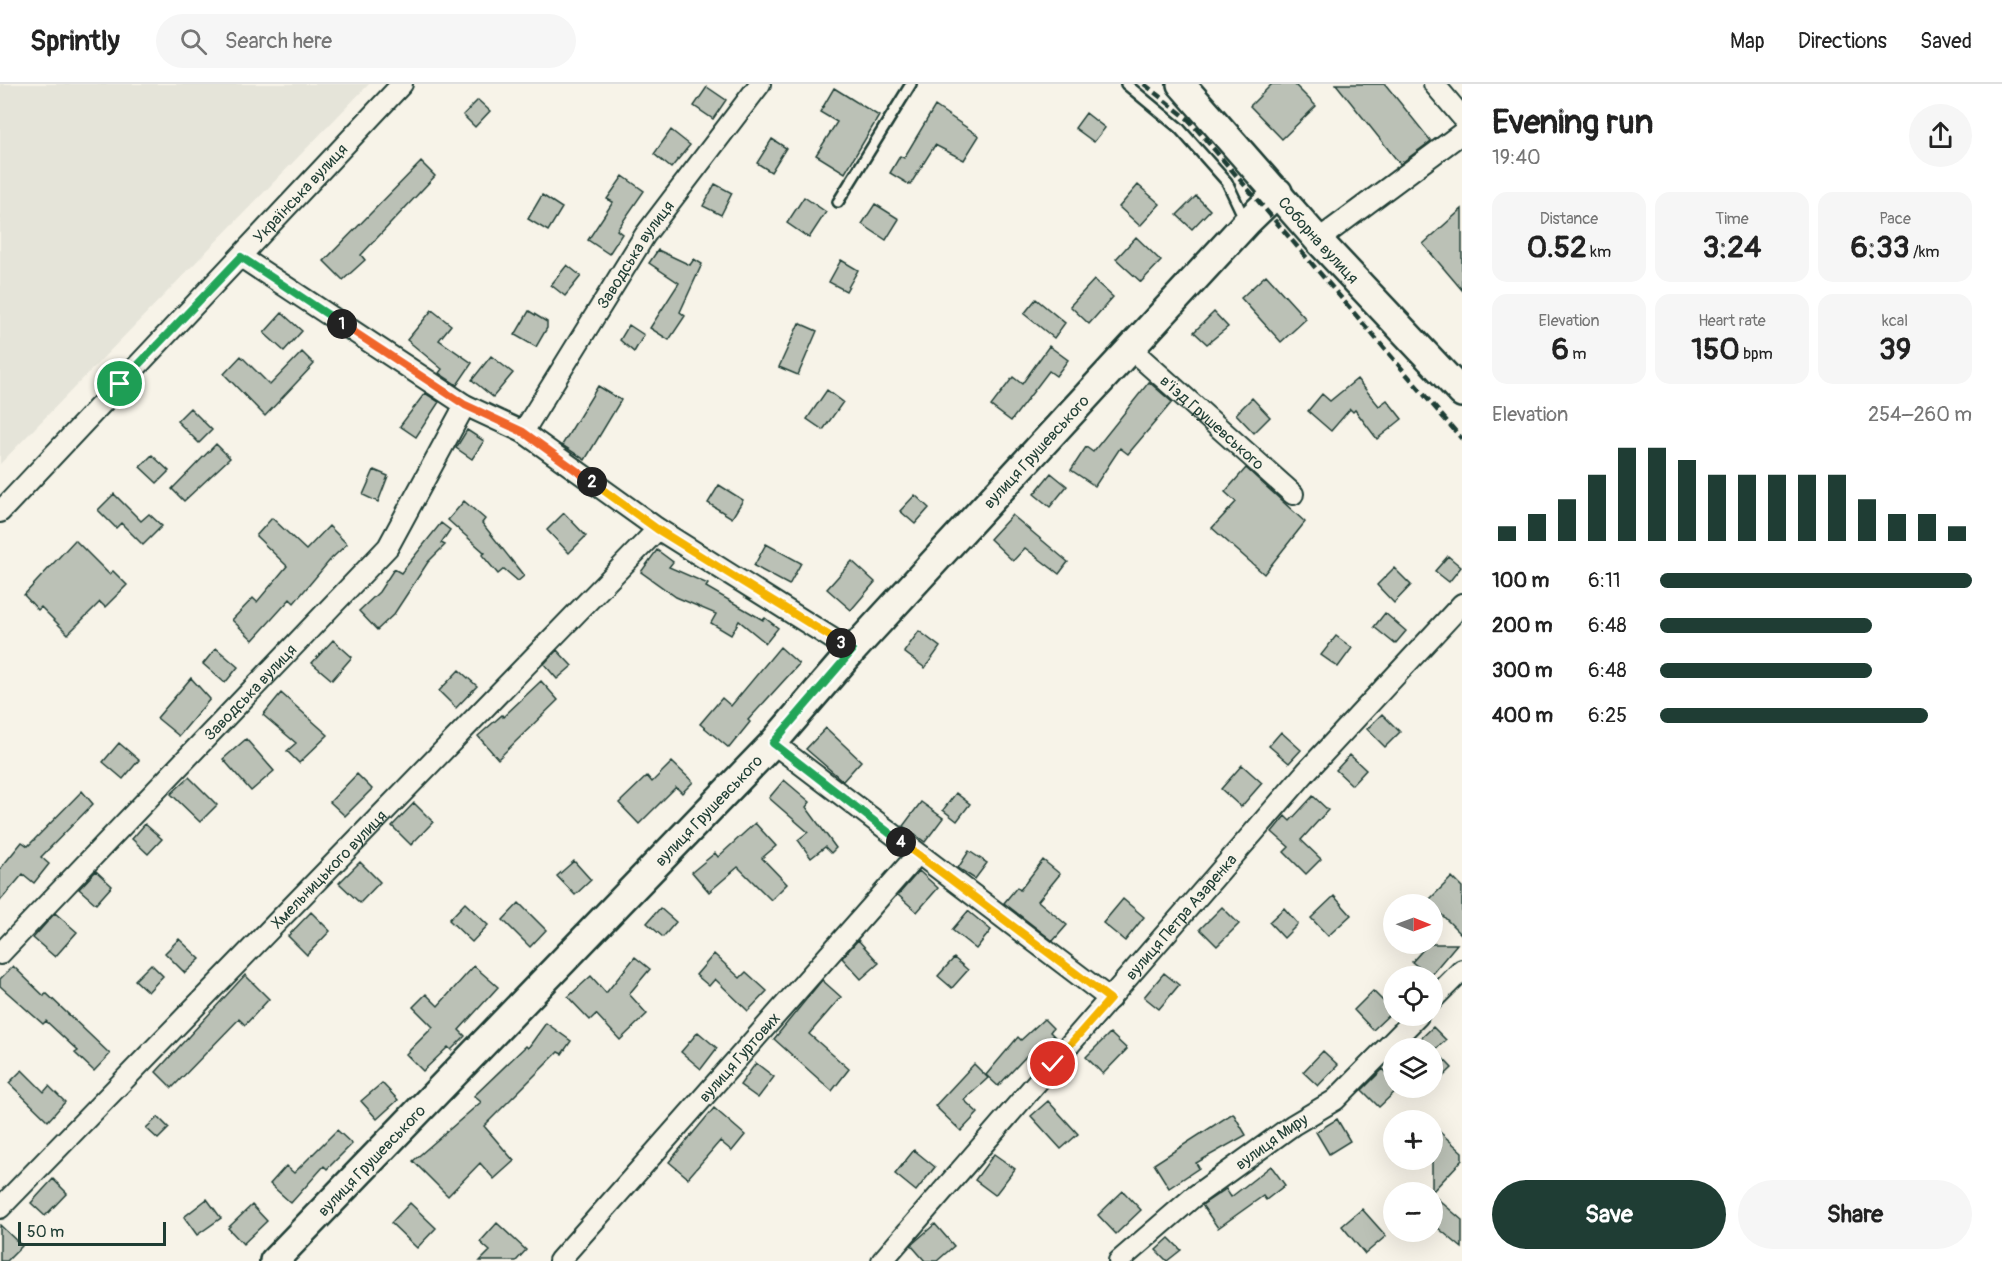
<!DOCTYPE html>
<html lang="en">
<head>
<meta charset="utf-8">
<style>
  :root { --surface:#fff; --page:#f6f6f6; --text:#222; --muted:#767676; --line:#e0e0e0; --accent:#1f3d34 }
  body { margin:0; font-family:Pangolin,sans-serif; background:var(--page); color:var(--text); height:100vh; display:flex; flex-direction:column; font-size:22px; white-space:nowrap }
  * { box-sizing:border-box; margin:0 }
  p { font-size:20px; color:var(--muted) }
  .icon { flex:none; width:33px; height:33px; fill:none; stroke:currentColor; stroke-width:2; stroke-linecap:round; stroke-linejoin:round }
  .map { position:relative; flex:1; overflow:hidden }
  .sheet { display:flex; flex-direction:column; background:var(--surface); width:540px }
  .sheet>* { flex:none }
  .needle { width:39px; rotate:91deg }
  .controls { position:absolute; left:1383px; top:810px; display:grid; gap:12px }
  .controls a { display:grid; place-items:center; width:60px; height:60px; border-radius:50%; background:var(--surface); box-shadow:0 6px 24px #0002; font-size:30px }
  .scale { position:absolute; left:18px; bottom:15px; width:148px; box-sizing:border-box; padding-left:6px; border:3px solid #1f3d34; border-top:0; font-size:16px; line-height:21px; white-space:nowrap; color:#1f3d34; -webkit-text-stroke:4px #f7f3e8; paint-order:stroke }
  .pin { position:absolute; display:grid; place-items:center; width:51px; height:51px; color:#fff; margin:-26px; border:3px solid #fff; border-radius:50%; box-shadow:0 2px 6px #0007 }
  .km { position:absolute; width:30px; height:30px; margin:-15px; border-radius:50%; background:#222; color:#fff; font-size:16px; line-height:30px; text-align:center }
  .round { display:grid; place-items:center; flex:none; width:63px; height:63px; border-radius:32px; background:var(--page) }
  .head { display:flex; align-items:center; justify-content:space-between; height:102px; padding:0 30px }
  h1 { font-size:33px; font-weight:700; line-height:45px }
  .stats { display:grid; grid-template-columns:repeat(3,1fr); gap:9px; height:102px; padding:6px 30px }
  .stats div { display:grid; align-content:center; border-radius:15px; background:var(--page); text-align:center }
  .stats b { font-size:30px; font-weight:700 }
  .stats small { font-size:16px; font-weight:400 }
  .stats p { font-size:16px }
  .chart { height:168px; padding:12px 30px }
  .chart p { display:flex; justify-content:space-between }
  .chart svg { width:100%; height:108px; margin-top:6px; stroke:var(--accent); stroke-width:6 }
  .button { display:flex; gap:12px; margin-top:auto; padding:12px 30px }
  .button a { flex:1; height:69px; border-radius:36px; background:var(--accent); color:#fff; font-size:24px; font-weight:700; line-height:69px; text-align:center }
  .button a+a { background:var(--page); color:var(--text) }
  ul { padding:0 30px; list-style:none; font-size:20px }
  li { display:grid; grid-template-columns:96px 72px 1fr; align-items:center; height:45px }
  li i { height:15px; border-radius:8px; background:var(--accent) }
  header { display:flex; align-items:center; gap:36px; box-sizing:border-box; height:84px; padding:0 30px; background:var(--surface); border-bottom:2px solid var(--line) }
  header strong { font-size:28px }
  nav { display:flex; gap:33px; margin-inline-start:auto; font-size:21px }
  .search { width:420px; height:54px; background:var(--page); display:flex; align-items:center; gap:15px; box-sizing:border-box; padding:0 21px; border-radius:33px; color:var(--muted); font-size:22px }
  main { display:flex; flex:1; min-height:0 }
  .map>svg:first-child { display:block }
  .built { fill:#e5e4d9 }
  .building { fill:#bbc1b6; stroke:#1f3d34; stroke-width:1.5 }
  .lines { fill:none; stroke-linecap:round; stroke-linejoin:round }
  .lane-casing { stroke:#1f3d34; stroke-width:14 }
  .street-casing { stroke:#1f3d34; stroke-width:24 }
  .secondary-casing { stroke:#1f3d34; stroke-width:32 }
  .lane { stroke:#f7f3e8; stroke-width:9 }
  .street { stroke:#f7f3e8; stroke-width:20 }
  .secondary { stroke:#f7f3e8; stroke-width:27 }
  .rail { stroke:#1f3d34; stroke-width:4.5; stroke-dasharray:9 4.5; stroke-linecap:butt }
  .split-1-casing { stroke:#fff; stroke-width:12 }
  .split-2-casing { stroke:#fff; stroke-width:12 }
  .split-3-casing { stroke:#fff; stroke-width:12 }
  .split-4-casing { stroke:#fff; stroke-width:12 }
  .split-5-casing { stroke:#fff; stroke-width:12 }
  .split-1 { stroke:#22a559; stroke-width:8 }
  .split-2 { stroke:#f0652b; stroke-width:8 }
  .split-3 { stroke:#f5b400; stroke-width:8 }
  .split-4 { stroke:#22a559; stroke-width:8 }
  .split-5 { stroke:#f5b400; stroke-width:8 }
  .labels { text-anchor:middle; stroke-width:6; stroke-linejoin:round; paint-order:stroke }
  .street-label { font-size:16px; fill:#1f3d34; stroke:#f7f3e8 }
</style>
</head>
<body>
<header>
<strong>Sprintly</strong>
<div class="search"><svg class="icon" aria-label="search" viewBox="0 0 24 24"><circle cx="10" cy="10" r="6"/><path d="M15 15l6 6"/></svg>Search here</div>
<nav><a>Map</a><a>Directions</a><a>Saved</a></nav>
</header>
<main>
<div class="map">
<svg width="1462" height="1177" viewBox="0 0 1462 1177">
  <rect width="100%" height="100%" fill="#f7f3e8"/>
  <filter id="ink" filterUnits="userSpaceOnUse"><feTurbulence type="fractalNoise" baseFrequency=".0167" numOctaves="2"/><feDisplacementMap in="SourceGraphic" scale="12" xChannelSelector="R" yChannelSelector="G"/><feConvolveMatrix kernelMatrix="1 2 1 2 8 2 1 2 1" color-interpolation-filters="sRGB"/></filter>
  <g filter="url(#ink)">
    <path class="built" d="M0 0H369L0 380Z"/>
    <path class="building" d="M1272 0H1294L1316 22 1282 55 1250 22Z
      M1336 0H1385L1431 57 1400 80Z
      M707 3 726 16 713 35 694 22Z
      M834 4 879 32 845 89 816 71 837 38 820 28Z
      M478 16 490 27 475 43 463 31Z
      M935 22 979 52 964 76 935 61 910 101 890 89 900 72 904 74Z
      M1086 29 1105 44 1094 58 1075 44Z
      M671 46 690 61 671 84 654 70Z
      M772 55 786 64 771 88 757 79Z
      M421 78 435 92 361 171 365 176 343 196 324 177Z
      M623 92 644 107 617 146 622 150 609 170 588 156 613 118 607 115Z
      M715 100 732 109 721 131 703 122Z
      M1138 101 1160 120 1140 142 1119 123Z
      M542 111 562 124 548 147 528 135Z
      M1196 112 1210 126 1192 145 1177 131Z
      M804 113 826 128 809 154 787 139Z
      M875 120 899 135 886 156 862 140Z
      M1462 125V206L1423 160Z
      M1136 153 1161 177 1141 198 1116 175Z
      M658 166 690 181 694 175 702 180 680 228 685 232 669 256 650 244 679 199 649 179Z
      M841 176 858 186 846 207 829 198Z
      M567 181 581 192 565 212 551 201Z
      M1266 191 1306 235 1281 258 1241 214Z
      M1094 196 1113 213 1089 240 1070 222Z
      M1036 215 1065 239 1054 254 1024 230Z
      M432 226 451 241 439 256 472 279 457 301 439 289 442 285 407 256Z
      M529 227 547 238V244L536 263 515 251Z
      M1214 228 1228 243 1207 260 1194 248Z
      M282 229 302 247 284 267 264 249Z
      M799 239 817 247 798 291 779 283Z
      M629 241 644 251 634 268 620 256Z
      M1049 262 1068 276 1056 292 1049 287 1011 337 991 322 1013 293 1022 300Z
      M302 268 314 280 265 332 224 290 241 272 270 301Z
      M491 272 513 289 493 313 472 296Z
      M1357 295 1379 322 1387 316 1402 335 1377 355 1355 326 1353 328 1350 325 1331 347 1308 327 1322 310 1330 317Z
      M1149 298 1172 318 1128 370 1120 364 1095 402 1071 386 1086 363 1093 368Z
      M598 302 621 316 585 376 562 361Z
      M827 306 843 318 823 346 807 335Z
      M425 309 439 318 416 353 400 342Z
      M1252 314 1270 333 1254 349 1236 330Z
      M190 324 212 346 199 359 177 337Z
      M467 346 484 357 472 375 456 364Z
      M216 360 230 374 184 417 172 405Z
      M152 371 169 387 157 399 140 383Z
      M1246 384 1305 438 1264 490 1212 444 1236 418 1225 408Z
      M374 386 388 392 378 418 363 411Z
      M1051 389 1067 402 1050 423 1034 410Z
      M719 401 743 416 732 434 708 419Z
      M114 410 141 437 149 430 162 442 143 461 121 439 116 444 98 426Z
      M915 411 929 424 915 440 900 427Z
      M464 417 485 435 482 439 524 492 518 497 504 485 498 490 482 471 485 469 448 436Z
      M564 429 586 452 569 469 547 446Z
      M1012 431 1068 478 1059 490 1025 464 1013 477 990 455Z
      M272 434 306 466 329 442 347 460 331 475 294 519 290 515 253 556 232 536 253 514 257 518 287 482 256 452Z
      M441 439 450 446 441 459 445 461 428 478 394 530 377 546 359 527 379 508 394 485 401 489Z
      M75 456 109 490 113 487 127 501 105 523 100 518 68 550 41 523 38 526 24 511Z
      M766 460 801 479 789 501 754 482Z
      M657 466 673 478 669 483 708 500 706 503 763 536 765 534 778 544 766 559 739 537 731 551 711 539 716 530 676 513 641 488Z
      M1448 472 1461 483 1449 498 1435 487Z
      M852 477 875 498 851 526 827 505Z
      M1394 484 1411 501 1394 519 1377 501Z
      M1385 529 1406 547 1395 560 1374 543Z
      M919 547 940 563 925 584 904 568Z
      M1336 552 1352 564 1338 583 1321 571Z
      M333 556 352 573 332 596 312 579Z
      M780 563 799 580 748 636 750 638 729 664 700 640 722 614 731 622Z
      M216 564 238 583 225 599 203 580Z
      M557 566 572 582 557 595 544 580Z
      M459 586 477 602 456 624 439 607Z
      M191 594 210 615 179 652 157 634Z
      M541 597 558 616 498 675 478 652 502 631 503 633Z
      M281 609 328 651 299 679 287 667 296 659 263 631Z
      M1382 630 1400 648 1385 663 1367 645Z
      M826 644 861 677 843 697 806 665Z
      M1281 648 1301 666 1289 679 1269 662Z
      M246 655 274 687 251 707 223 675Z
      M119 659 139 676 123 695 103 678Z
      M1350 671 1366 686 1352 701 1336 686Z
      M672 678 693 698 682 709 676 703 639 740 619 719 647 692 652 698Z
      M1242 681 1262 699 1241 723 1221 705Z
      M357 690 372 705 345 732 330 718Z
      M189 693 217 721 200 738 171 710Z
      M784 696 810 718 806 723 836 764 831 769 825 763 811 774 798 756 808 748 769 714Z
      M82 707 93 720 41 773 49 780 34 799 23 790 0 817V785L22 758 28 762Z
      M956 709 970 720 957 737 943 726Z
      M1313 712 1328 726 1301 756 1321 775 1306 790 1284 768 1289 763 1272 748 1285 732 1290 737Z
      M921 718 943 734 925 758 903 742Z
      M414 719 433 738 411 761 392 742Z
      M755 739 776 762 762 774 787 800 771 816 738 783 709 808 692 788 715 769 718 773Z
      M145 740 162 755 148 770 132 755Z
      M969 767 987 779 975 795 958 784Z
      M1043 776 1060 790 1038 817 1067 841 1053 857 1004 819 1017 803 1020 806Z
      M574 777 591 796 575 811 557 792Z
      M360 778 380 798 360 819 339 799Z
      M96 787 112 802 96 820 79 805Z
      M919 787 938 804 917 828 898 811Z
      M1452 793 1462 803V851L1428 817Z
      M1334 812 1351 831 1328 852 1311 834Z
      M1123 815 1144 833 1125 857 1103 839Z
      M465 819 488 841 472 858 449 836Z
      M519 819 546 846 530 863 503 836Z
      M1222 823 1239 840 1217 862 1200 845Z
      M660 824 676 838 663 853 647 839Z
      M1284 824 1298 840 1284 854 1269 838Z
      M968 827 991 846 976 865 952 846Z
      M311 828 330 847 307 871 288 852Z
      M55 829 77 848 55 873 33 854Z
      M179 855 200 875 185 889 165 869Z
      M858 856 879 879 861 895 842 874Z
      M1428 860H1457L1430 892 1412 878Z
      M714 870 740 894 746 888 767 907 748 927 715 895 709 902 696 891Z
      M635 873 650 885 629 910 647 930 620 956 596 930 590 936 568 913 591 892 606 909Z
      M954 874 968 886 952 904 938 892Z
      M151 880 163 892 148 908 135 896Z
      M13 882 44 912 46 909 110 970 94 987 75 969 78 967 46 937 43 940 0 902V895Z
      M474 882 498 903 459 946 465 952 451 966 448 963 423 987 406 970 433 943 413 923 426 910 438 922Z
      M1164 889 1179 901 1159 925 1144 913Z
      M245 891 269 915 245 941 239 935 172 1004 156 988Z
      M822 896 841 913 809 950 849 985 832 1007 774 955Z
      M1373 907 1393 927 1373 946 1354 926Z
      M1044 935 1053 944 1050 948 1056 954 1042 967 1037 961 998 1002 986 991 1018 953 1021 956Z
      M546 939 571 957 562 970 558 968 484 1042 514 1077 494 1095 480 1079 448 1112 413 1077 481 1018 474 1012 526 962 528 964Z
      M1433 943 1446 956 1437 964H1433L1452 984 1432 1003V964H1411Z
      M698 948 717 964 701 985 681 968Z
      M1110 949 1127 965 1103 990 1086 973Z
      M1323 967 1338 981 1318 1002 1303 988Z
      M756 979 774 993 758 1014 740 1001Z
      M974 980 988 994 964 1016 978 1029 961 1047 935 1022Z
      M1383 985 1394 996V1004H1399L1379 1023 1362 1006Z
      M22 986 44 1008 49 1002 65 1018 48 1037 9 999Z
      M382 999 398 1016 377 1035 361 1017Z
      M1048 1017 1078 1050 1061 1065 1031 1032Z
      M714 1024 745 1051 732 1067 720 1057 688 1094 669 1078Z
      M1233 1029 1246 1051 1196 1079 1199 1084 1169 1104 1154 1080Z
      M158 1033 169 1044 158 1055 146 1044Z
      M1337 1035 1350 1057 1329 1070 1316 1048Z
      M1432 1041 1462 1068V1076L1432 1108Z
      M337 1046 352 1060 327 1085 324 1082 291 1119 270 1100 286 1082 294 1089Z
      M914 1066 935 1083 916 1107 895 1090Z
      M994 1070 1015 1085 995 1111 975 1096Z
      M1271 1082 1285 1101 1266 1116 1263 1112 1218 1144 1202 1121 1226 1105 1231 1113Z
      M53 1095 67 1109 45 1132 31 1119Z
      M1123 1107 1141 1126 1116 1150 1098 1131Z
      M1432 1110 1462 1136V1164L1432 1139Z
      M207 1115 221 1134 197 1151 184 1133Z
      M410 1119 436 1144 417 1164 391 1139Z
      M252 1121 267 1137 243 1160 228 1144Z
      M1362 1125 1386 1152 1365 1170 1342 1142Z
      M497 1139 526 1166 516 1177H480L490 1167 480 1158Z
      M935 1140 954 1162 937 1177H925L911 1161Z
      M0 1141 22 1162 7 1177H0Z
      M1169 1154 1181 1166 1167 1177 1156 1166Z"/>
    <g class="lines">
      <defs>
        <path id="lane" d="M1126 0 1179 44 1227 98 1245 136
          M838 118 911 0"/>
        <g id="street">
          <path d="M1434 0 1462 33"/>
          <path d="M1318 156 1462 49"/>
          <path d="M241 173 465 321 523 348 658 445 852 567"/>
          <path id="s1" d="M1132 266 1293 410"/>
          <path id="s2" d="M523 348 645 151 760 0"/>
          <path id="s3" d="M0 428 402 0"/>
          <path d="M773 659 1110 915"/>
          <path id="s4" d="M0 870 388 463 465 321"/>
          <path d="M1432 916 1462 886"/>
          <path id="s5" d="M0 1124 658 445"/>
          <path id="s6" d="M559 1177 917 771"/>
          <path id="s7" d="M882 1177 1306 688 1462 520"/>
          <path id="s8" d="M1119 1177 1192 1114 1293 1041 1335 1016 1418 932"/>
        </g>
        <g id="secondary">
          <path id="s9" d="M1181 0 1318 156 1462 309"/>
          <path id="s10" d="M274 1177 773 659 852 567 1247 138 1278 108"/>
        </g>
      </defs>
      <use href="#lane" class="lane-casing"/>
      <use href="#street" class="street-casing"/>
      <use href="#secondary" class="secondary-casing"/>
      <use href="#lane" class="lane"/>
      <use href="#street" class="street"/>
      <use href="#secondary" class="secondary"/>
      <path class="rail" d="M1144 0 1188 35 1462 355"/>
    </g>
  </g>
  <g class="lines" filter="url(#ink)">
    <defs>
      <path id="split-1" d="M120 300 241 173 342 240"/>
      <path id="split-2" d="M342 240 465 321 523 348 592 398"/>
      <path id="split-3" d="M592 398 657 445 841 559"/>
      <path id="split-4" d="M841 559 852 567 773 659 901 758"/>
      <path id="split-5" d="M901 758 1110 915 1053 980"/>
    </defs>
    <use href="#split-1" class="split-1-casing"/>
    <use href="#split-2" class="split-2-casing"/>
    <use href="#split-3" class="split-3-casing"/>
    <use href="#split-4" class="split-4-casing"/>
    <use href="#split-5" class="split-5-casing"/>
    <use href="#split-1" class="split-1"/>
    <use href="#split-2" class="split-2"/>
    <use href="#split-3" class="split-3"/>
    <use href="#split-4" class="split-4"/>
    <use href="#split-5" class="split-5"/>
  </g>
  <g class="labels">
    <g class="street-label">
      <text dy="6" stroke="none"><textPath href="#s3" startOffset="438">Українська вулиця</textPath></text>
      <text dy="6" stroke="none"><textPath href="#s9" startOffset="208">Соборна вулиця</textPath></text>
      <text dy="6" stroke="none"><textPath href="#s2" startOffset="210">Заводська вулиця</textPath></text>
      <text dy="6" stroke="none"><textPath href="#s1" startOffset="108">в'їзд Грушевського</textPath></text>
      <text dy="6" stroke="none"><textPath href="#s10" startOffset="1112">вулиця Грушевського</textPath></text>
      <text dy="6" stroke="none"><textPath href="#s4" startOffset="362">Заводська вулиця</textPath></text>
      <text dy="6" stroke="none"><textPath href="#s10" startOffset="626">вулиця Грушевського</textPath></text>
      <text dy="6" stroke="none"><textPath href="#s5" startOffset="472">Хмельницького вулиця</textPath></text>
      <text dy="6" stroke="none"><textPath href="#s7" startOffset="456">вулиця Петра Азаренка</textPath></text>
      <text dy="6" stroke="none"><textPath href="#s6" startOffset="272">вулиця Гуртових</textPath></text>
      <text dy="6" stroke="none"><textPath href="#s8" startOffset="194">вулиця Миру</textPath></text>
      <text dy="6" stroke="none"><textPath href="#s10" startOffset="140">вулиця Грушевського</textPath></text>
    </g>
  </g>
</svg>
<div class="controls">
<a><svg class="needle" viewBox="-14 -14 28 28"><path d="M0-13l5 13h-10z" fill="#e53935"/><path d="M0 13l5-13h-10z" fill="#767676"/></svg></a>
<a><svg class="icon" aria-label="locate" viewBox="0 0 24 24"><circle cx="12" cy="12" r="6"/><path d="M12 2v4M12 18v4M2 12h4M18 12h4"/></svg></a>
<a><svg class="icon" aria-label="layers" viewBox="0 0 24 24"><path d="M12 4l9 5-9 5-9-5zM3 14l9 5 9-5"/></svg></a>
<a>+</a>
<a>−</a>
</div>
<div class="scale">50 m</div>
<div class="pin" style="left:120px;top:300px;background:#1e9e55"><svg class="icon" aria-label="arrive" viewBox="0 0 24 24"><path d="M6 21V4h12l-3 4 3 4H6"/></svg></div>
<div class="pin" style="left:1053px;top:980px;background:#d93025"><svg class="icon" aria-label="check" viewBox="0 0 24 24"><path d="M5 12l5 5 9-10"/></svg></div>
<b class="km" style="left:342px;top:240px">1</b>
<b class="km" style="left:592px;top:398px">2</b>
<b class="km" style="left:841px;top:559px">3</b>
<b class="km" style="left:901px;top:758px">4</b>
</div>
<section class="sheet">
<div class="head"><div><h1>Evening run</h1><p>19:40</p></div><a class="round"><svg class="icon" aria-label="share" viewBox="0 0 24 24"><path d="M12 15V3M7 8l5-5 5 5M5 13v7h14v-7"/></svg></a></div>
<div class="stats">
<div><p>Distance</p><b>0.52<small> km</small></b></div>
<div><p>Time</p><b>3:24</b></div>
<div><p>Pace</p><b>6:33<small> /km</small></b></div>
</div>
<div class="stats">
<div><p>Elevation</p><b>6<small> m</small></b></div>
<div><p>Heart rate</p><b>150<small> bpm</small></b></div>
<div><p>kcal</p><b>39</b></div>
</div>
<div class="chart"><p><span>Elevation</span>254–260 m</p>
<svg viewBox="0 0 160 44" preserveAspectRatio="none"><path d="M5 44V38M15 44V33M25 44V27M35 44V17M45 44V6M55 44V6M65 44V11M75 44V17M85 44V17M95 44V17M105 44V17M115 44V17M125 44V27M135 44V33M145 44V33M155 44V38"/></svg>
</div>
<ul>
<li><b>100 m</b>6:11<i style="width:100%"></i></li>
<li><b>200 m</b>6:48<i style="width:68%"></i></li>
<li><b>300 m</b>6:48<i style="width:68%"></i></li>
<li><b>400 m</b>6:25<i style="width:86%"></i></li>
</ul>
<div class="button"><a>Save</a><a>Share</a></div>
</section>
</main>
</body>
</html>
